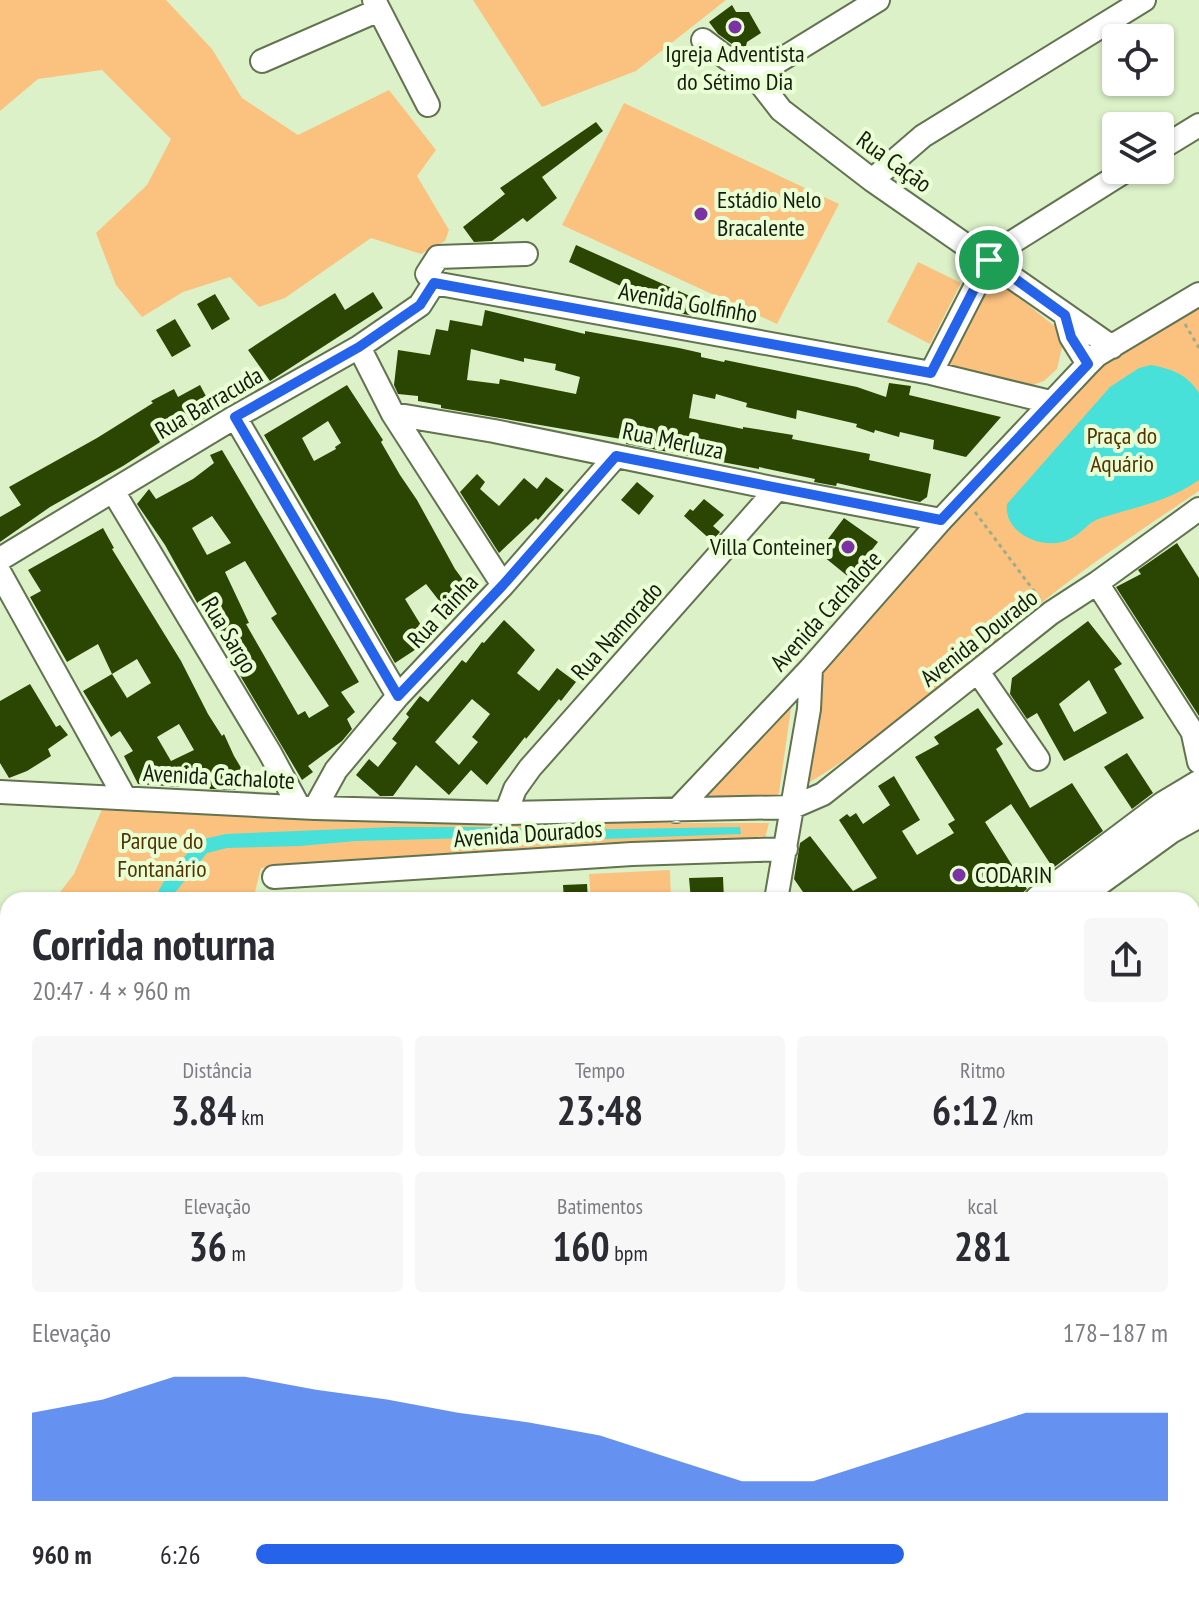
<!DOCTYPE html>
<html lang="pt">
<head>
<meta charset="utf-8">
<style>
  :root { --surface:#fff; --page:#f7f7f7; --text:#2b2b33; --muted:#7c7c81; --accent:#2563eb }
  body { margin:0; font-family:"PT Sans Narrow",sans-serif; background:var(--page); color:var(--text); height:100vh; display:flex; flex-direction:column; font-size:30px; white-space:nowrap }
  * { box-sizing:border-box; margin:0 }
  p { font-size:26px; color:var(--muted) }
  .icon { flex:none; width:44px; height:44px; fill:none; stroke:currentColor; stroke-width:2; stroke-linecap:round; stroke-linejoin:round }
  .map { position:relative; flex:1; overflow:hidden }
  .panel { position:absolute; left:0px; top:892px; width:1200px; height:710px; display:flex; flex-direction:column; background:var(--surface); border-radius:24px 24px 0 0; box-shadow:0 2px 6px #0004 }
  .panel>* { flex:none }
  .fabs { position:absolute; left:1102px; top:24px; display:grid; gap:16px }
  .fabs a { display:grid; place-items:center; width:72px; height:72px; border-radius:8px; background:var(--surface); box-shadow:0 2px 6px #0004; font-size:40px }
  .pin { position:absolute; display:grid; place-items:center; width:68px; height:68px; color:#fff; margin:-34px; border:4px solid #fff; border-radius:50%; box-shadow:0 2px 8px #0007 }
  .round { display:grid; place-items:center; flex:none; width:84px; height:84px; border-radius:8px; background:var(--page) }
  .head { display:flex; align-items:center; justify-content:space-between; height:136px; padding:0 32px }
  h1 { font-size:44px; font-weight:600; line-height:60px }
  .metrics { display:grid; grid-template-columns:repeat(3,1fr); gap:12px; height:136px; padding:8px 32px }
  .metrics div { display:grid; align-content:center; border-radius:8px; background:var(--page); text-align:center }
  .metrics b { font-size:40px; font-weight:600 }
  .metrics small { font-size:22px; font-weight:400 }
  .metrics p { font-size:22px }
  .chart { height:224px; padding:16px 32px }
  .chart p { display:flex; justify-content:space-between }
  .chart svg { width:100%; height:144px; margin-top:8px; fill:var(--accent); opacity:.7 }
  ul { padding:0 32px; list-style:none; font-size:26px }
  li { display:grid; grid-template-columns:128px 96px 1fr; align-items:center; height:60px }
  li i { height:20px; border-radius:10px; background:var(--accent) }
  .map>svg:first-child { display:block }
  .built { fill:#cde6b6 }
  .green { fill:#fbc27f }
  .water { fill:#47e1d9 }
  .building { fill:#2b4502; fill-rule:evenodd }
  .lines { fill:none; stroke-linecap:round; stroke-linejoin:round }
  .minor-casing { stroke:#61734f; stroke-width:26 }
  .major-casing { stroke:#61734f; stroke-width:32 }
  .path { stroke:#9cac8c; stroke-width:3; stroke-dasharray:4 4; stroke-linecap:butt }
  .minor { stroke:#fff; stroke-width:22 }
  .major { stroke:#fff; stroke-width:28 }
  .route-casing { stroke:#fff; stroke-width:16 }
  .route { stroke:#2563eb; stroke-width:10 }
  .poi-dot { fill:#7a32a5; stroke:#e9fed5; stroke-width:3 }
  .labels { text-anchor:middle; stroke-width:8; stroke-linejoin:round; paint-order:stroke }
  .poi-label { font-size:24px; fill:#161d0f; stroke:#e9fed5; text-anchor:start }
  .street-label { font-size:24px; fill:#161d0f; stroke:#e9fed5 }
  .park-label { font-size:24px; fill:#543302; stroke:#e9fed5 }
</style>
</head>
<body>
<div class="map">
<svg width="1199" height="1601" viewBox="0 0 1199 1601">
  <rect width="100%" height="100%" fill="#dcf1c8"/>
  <path class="built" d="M230 1594H692L673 1601H231Z"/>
  <path class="green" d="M0 0H166L212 49 242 98 298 135 389 90 436 150 417 176 449 230 445 241 421 254 371 238 285 298 259 307 230 277 183 292 142 317 116 285 96 233 147 185 171 139 102 70 38 79 0 111Z
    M473 0H726L636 71 542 107Z
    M624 103 839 204 777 324 562 225Z
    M918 262 961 283 930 344 887 322Z
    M985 277H994L1058 329 1063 343 1057 369 1044 381 1030 386 947 368 945 352Z
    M1199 307V491C1147 526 1094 561 1045 600 966 662 892 734 805 785L817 680 851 633 970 508 994 476 1102 364 1131 342Z
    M792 701 779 793 772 800 708 802 705 796Z
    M103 807 510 823H769L764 842C641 848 517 856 394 858 349 859 305 867 261 868L253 900H54L74 874Z
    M670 870 671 900H591L589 874Z
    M1199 1427V1601H757L775 1594H1192V1430Z"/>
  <path class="water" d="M1151 365C1172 369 1187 374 1199 393V480C1165 503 1138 506 1101 518 1088 522 1081 534 1070 539 1045 552 1003 534 1007 504L1110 387 1139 368Z
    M393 827H495L554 830 740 827 741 834 577 840 510 837 356 841 300 846 227 848 207 853 169 900H153L166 878 199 840 226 834Z"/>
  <path class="building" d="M732 5 736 12H749L761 33 747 42 746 46 736 47 718 34 709 22Z
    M596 122 603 131 542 177 557 198 527 222 523 218 492 241 474 242 463 227 505 194 500 188Z
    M576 245 701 301 693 316 679 313 569 262Z
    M373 292 383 308 270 381 248 350 335 293 345 310Z
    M215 294 230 319 212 330 197 304Z
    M485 310 585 334V331L679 348 701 353V357L724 362 725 360 857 387 886 397 889 383 911 386 909 395 1001 417 966 457 933 449 934 440 900 432 899 437 875 430 874 433 856 427 857 424 797 410 796 419 746 407 747 403 716 394 715 399 693 394 689 418 743 429V427L793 435 792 439 870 454 869 460 931 474 927 497 920 502 837 483 836 486 814 482 815 479 759 467V469L626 444 627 440 441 408V405L418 401V396L398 394 394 385 398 350 430 355 436 329 448 331 450 320 482 326ZM471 349 524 362V358L556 364 555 370 580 377 576 394 500 379 499 384 467 380Z
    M175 319 191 346 172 357 156 330Z
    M200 385 215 413 168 437 123 466 50 507 0 542V517L21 505 9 487 97 438 153 403 151 401 174 389 178 397Z
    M347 385 383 440 381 442 400 475 417 500 455 569 469 588 444 607 426 584 405 599 430 640 395 663 264 435ZM328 421 341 443 335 447 336 449 314 461 302 438Z
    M222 450 359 682 341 692 355 712 347 719 352 729 342 741 308 766 313 772 302 780 238 672 246 667 226 636 220 639 205 617 165 545 137 504 149 489 156 499 193 479 214 463 210 455ZM212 516 231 543 207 555 192 528ZM245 561 277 614 271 618 329 706 309 718 305 711 298 715 246 624 249 623 225 572Z
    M477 474 485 482 480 489 499 506 524 478 537 489 546 477 564 490 538 520 536 518 499 553 460 492Z
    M637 482 654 496 639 515 621 500Z
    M704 499 724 515 713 526 720 532 712 541 684 516 690 509 693 511Z
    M844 518 878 542 850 578 818 552Z
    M103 528 114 548 112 549 181 661 208 714 222 736 224 734 234 756 249 781 236 790 210 789 207 783 181 787 138 784 124 756 133 751 120 731 111 737 83 691 112 674 98 644 67 662 30 597 41 591 28 570ZM137 659 151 683 127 698 112 674ZM179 724 194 750 171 761 157 737Z
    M1177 543 1199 578V716L1116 587 1141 574 1138 570Z
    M504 620 535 650 517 673 539 691 557 668 576 682 561 701 559 699 526 739 525 737 487 785 471 770 449 795 416 765 393 796H380L356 775 369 759 378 767 397 743 392 739 409 717 406 714 420 696 428 702 462 660 466 663 482 642 484 643ZM472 699 490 714 472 737 478 742 459 765 435 742Z
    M1088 621 1122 664 1114 669 1144 718 1064 761 1037 713 1027 719 1010 694 1012 678ZM1089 680 1107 713 1074 732 1059 704Z
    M30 684 56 727 60 725 68 735 48 749 51 756 27 771 9 778 0 763V701Z
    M978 708 1003 744 996 749 1030 808 1072 783 1103 831 1053 868 1011 804 985 822 1027 889 1014 900H792L803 892 794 879 800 843 810 836 853 891 877 878 839 820 847 814 850 817 856 813 863 824 890 805 878 786 894 776 920 820 902 831 917 855 954 833 948 824 955 820 915 757 939 744 934 737Z
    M1127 753 1153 793 1132 809 1104 767Z
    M723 877 724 900H691L689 878Z
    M587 884 588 900H564L563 885Z"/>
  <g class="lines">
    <defs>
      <path id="minor" d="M374 0 428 105
        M703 40 760 83 781 110 872 180 1112 347
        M262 61 379 10
        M760 83 762 75 769 67 878 0
        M1160 149 1199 125
        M872 180 923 136 1144 0
        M526 254 438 257 427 274 434 283 931 373 1050 402
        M1065 315 1071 337 1088 364
        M359 347 393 414 503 585
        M931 373 989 260 1006 246 1127 170
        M393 414 494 431 777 489 941 520
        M235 417 398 696
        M113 491 270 753 299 807
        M0 559 235 417 359 347 420 305 434 283
        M0 573 125 798
        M1097 583 1199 742
        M978 672 1038 759
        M1193 734 1199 762
        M0 792 315 808 506 813 793 807 823 794 1051 613 1097 583 1199 509
        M315 808 336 770 398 696 503 585 616 456
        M676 811 811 668 941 520 1088 364 1097 355 1199 294
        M506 813 515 789 530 768 777 489
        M274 877 632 854 786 849
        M776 900 809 709 811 668
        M0 953H8
        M0 1028H8
        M0 1265 8 1264
        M0 1304 2 1321 0 1344
        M1192 1398 1199 1403
        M0 1419H8
        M0 1456H8
        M0 1536 8 1535
        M0 1575 8 1574
        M709 1601 727 1594"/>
      <path id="major" d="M1039 900 1164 806 1199 785
        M1072 900 1170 829 1199 813
        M0 1102 8 1101
        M0 1123H8"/>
    </defs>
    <use href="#minor" class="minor-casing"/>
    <use href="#major" class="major-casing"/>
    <path class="path" d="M1185 324 1199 348
      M975 512 1040 599"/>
    <use href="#minor" class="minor"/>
    <use href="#major" class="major"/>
  </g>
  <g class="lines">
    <defs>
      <path id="route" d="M989 260 1065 315 1071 337 1088 364 941 520 616 456 503 585 398 696 235 417 359 347 420 305 434 283 931 373Z"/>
    </defs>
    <use href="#route" class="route-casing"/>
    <use href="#route" class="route"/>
  </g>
  <g class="poi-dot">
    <circle cx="735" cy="27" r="8"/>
    <circle cx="701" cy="214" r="8"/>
    <circle cx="848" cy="547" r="8"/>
    <circle cx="959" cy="875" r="8"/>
  </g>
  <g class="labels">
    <g class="poi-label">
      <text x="735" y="62" text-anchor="middle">Igreja Adventista<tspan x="735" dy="28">do Sétimo Dia</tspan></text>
      <text x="717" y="208">Estádio Nelo<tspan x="717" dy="28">Bracalente</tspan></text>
      <text x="832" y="555" text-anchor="end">Villa Conteiner</text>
      <text x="975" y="883">CODARIN</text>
    </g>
    <g class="street-label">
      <text transform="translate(894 162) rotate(36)" y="8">Rua Cação</text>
      <text transform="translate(688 303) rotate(10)" y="8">Avenida Golfinho</text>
      <text transform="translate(209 403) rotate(-30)" y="8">Rua Barracuda</text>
      <text transform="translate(673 441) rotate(12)" y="8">Rua Merluza</text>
      <text transform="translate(443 611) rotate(-47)" y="8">Rua Tainha</text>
      <text transform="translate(826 611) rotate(-48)" y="8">Avenida Cachalote</text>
      <text transform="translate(617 631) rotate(-48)" y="8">Rua Namorado</text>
      <text transform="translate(229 635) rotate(59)" y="8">Rua Sargo</text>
      <text transform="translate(979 638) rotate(-38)" y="8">Avenida Dourado</text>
      <text transform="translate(219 777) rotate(3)" y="8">Avenida Cachalote</text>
      <text transform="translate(528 834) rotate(-4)" y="8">Avenida Dourados</text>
    </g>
    <g class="park-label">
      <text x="1122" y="444">Praça do<tspan x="1122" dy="28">Aquário</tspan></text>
      <text x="162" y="849">Parque do<tspan x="162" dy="28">Fontanário</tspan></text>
    </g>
  </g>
</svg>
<div class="fabs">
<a><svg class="icon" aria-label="locate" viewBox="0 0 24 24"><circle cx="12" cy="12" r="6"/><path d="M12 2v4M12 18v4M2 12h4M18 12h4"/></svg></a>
<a><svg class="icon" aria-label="layers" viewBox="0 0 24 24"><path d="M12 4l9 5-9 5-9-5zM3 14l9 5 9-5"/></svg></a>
</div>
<div class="pin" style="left:989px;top:260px;background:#1e9e55"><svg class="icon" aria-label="arrive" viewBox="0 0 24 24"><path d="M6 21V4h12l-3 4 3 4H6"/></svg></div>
<section class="panel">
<div class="head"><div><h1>Corrida noturna</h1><p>20:47 · 4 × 960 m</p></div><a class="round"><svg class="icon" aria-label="share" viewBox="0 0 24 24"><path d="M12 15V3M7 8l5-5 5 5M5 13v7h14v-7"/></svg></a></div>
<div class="metrics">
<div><p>Distância</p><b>3.84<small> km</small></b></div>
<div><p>Tempo</p><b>23:48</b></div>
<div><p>Ritmo</p><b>6:12<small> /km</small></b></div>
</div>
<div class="metrics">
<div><p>Elevação</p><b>36<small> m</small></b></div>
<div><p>Batimentos</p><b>160<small> bpm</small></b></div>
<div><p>kcal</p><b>281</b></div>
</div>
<div class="chart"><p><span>Elevação</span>178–187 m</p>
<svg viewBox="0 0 160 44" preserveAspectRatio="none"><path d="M0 44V17L10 13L20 6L30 6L40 10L50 13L60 17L70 20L80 24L90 31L100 38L110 38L120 31L130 24L140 17L150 17L160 17V44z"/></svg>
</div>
<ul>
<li><b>960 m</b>6:26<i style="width:71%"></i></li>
</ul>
</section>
</div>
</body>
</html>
